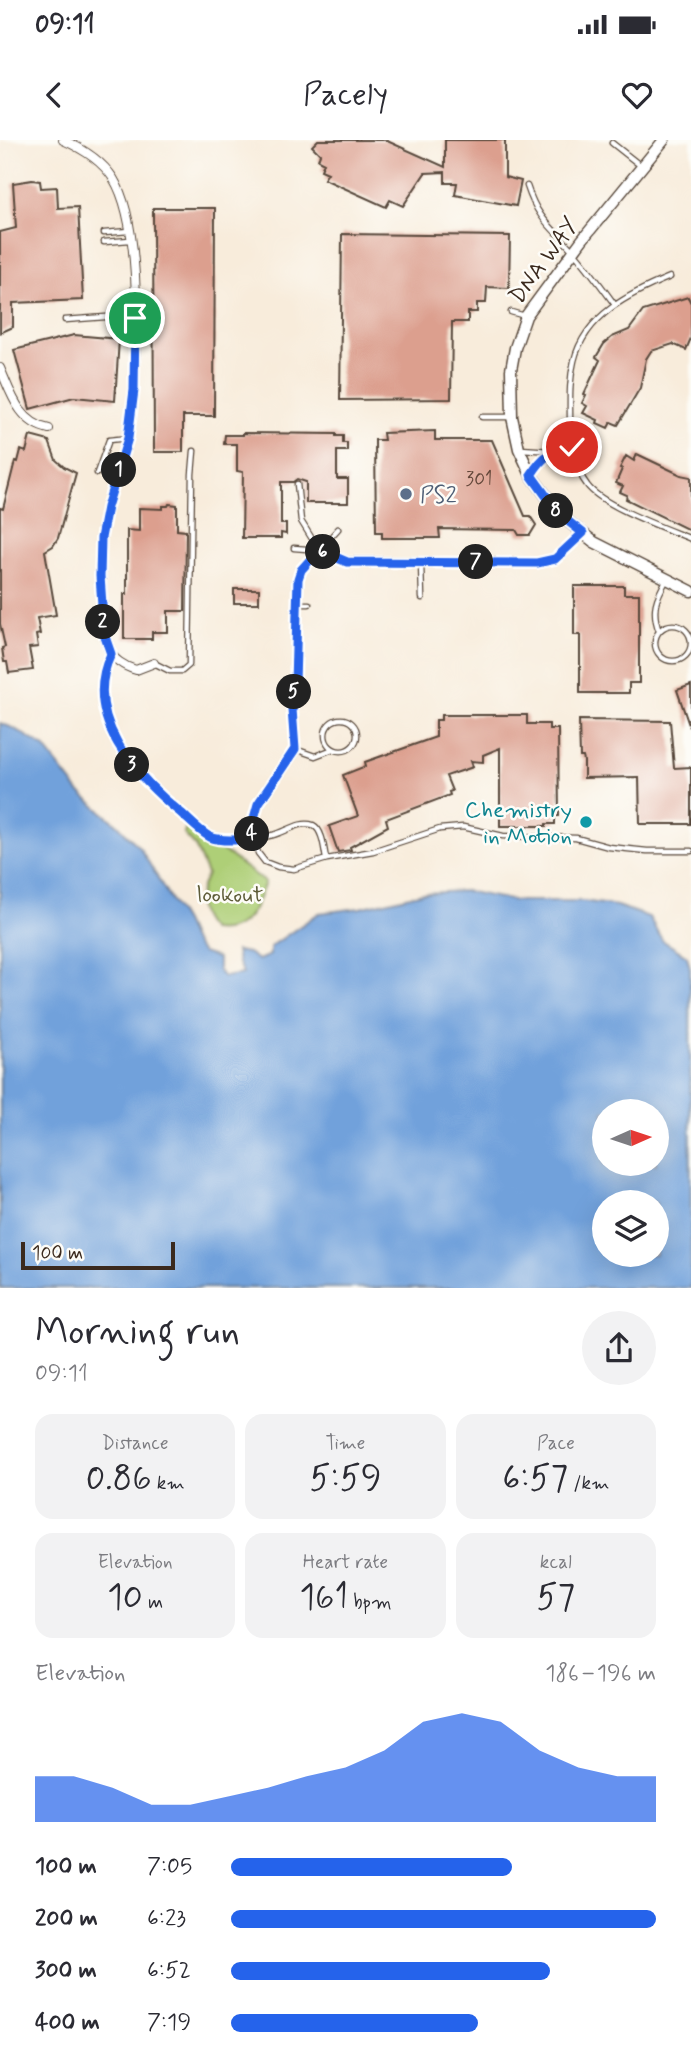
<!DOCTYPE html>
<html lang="en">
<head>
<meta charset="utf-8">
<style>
  :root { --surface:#fff; --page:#f2f2f3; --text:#2b2b33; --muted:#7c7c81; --accent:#2563eb }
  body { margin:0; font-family:Mynerve,sans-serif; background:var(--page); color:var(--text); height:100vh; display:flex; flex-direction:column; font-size:26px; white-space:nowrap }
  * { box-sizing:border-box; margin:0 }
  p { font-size:23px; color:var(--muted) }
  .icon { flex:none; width:38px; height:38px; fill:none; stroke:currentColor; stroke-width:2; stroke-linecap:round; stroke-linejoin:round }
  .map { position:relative; height:1148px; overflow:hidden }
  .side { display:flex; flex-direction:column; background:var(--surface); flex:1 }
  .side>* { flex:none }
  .needle { width:46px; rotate:87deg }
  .tools { position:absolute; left:592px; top:959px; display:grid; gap:14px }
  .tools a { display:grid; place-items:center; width:77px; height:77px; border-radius:50%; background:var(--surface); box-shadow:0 7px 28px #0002; font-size:35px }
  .scale { position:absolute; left:21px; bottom:18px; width:154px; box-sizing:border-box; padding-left:7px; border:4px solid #3b2a1e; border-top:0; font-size:19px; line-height:24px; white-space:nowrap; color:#3b2a1e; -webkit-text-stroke:5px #fdfcf7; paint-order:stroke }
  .pin { position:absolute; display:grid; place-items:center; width:60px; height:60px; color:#fff; margin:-30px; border:4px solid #fff; border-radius:50%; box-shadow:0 2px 7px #0007 }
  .km { position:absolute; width:35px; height:35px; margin:-18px; border-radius:50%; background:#222; color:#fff; font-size:19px; line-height:35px; text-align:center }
  .round { display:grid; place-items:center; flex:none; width:74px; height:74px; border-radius:37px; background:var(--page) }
  .head { display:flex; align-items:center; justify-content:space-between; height:119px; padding:0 35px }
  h1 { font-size:38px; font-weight:600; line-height:52px }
  .stats { display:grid; grid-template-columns:repeat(3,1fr); gap:10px; height:119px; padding:7px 35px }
  .stats div { display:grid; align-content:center; border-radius:18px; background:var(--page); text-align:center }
  .stats b { font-size:35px; font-weight:600 }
  .stats small { font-size:19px; font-weight:400 }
  .stats p { font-size:19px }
  .chart { height:196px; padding:14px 35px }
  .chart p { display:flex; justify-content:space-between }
  .chart svg { width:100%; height:126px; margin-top:7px; fill:var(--accent); opacity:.7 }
  ul { padding:0 35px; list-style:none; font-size:23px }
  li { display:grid; grid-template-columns:112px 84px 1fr; align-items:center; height:52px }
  li i { height:18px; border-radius:9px; background:var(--accent) }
  .status { display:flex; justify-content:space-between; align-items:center; height:49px; padding:0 35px; background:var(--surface); direction:ltr }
  .status svg { height:19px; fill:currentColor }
  header { display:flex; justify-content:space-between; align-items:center; height:91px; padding:0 35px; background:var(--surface); font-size:32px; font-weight:600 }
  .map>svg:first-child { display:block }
  .green { fill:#aecf77; stroke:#747c4a; stroke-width:2 }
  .water { fill:#71a1db; stroke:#56667c; stroke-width:2; fill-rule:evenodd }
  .building { fill:#dc9f8e }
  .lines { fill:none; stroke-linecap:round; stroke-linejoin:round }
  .lane-casing { stroke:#57473a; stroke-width:7 }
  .street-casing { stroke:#57473a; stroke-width:10 }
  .secondary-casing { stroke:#57473a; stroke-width:13 }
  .lane { stroke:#fff; stroke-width:4.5 }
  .street { stroke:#fff; stroke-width:8 }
  .secondary { stroke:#fff; stroke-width:10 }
  .route-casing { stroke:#fff; stroke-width:14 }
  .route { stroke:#2563eb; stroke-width:9 }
  .service-dot { fill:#5c6f8a; stroke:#fdfcf7; stroke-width:2.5 }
  .culture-dot { fill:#0f9aa8; stroke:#fdfcf7; stroke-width:2.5 }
  .labels { text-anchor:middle; stroke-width:5; stroke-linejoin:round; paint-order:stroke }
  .number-label { font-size:19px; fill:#63473a }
  .street-label { font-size:23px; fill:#3b2a1e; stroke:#fdfcf7 }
  .service-label { font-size:23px; fill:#4e5e75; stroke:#fdfcf7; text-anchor:start }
  .culture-label { font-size:23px; fill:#0d838f; stroke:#fdfcf7; text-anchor:end }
  .park-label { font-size:23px; fill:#5e5c39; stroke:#fdfcf7 }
</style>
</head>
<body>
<div class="status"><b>09:11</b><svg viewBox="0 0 49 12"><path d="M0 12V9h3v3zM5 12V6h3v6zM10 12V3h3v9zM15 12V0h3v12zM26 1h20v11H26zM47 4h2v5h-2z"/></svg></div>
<header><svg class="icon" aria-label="back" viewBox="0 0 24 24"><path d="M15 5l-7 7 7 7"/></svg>Pacely<svg class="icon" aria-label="heart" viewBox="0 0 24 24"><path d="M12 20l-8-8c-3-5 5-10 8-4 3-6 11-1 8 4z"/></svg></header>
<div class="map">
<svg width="691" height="1148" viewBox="0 0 691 1148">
  <rect width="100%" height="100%" fill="#fdfcf7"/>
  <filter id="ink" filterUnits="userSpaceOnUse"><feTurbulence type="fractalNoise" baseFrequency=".0143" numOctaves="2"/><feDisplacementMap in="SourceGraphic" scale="14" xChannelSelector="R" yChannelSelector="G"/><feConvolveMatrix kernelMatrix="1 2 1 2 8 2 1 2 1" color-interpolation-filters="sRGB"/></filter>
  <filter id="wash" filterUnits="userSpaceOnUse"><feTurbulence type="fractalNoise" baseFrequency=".00686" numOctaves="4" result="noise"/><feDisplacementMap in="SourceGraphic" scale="28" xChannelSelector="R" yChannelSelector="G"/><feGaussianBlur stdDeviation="1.57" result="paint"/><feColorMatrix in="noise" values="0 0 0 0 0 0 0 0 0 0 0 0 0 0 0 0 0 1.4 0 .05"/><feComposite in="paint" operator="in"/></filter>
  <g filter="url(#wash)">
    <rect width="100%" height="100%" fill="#f8ecdb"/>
    <path class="green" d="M187 684 265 742C256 770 245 794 211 790 193 771 197 756 207 734L195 706 184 694Z"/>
    <path class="water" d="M0 583 13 588 44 607 79 652 118 685 140 708 184 782 192 800 202 813 218 818V831L224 837 243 834 238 823 236 811 248 813 258 820 270 815V807L319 773 360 768 423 753 465 751 515 761H583L617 766 649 777 662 800 687 816 690 828 691 1148H0ZM604 971H656V1024H604ZM604 1062H656V1115H604Z"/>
    <g id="blocks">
      <path class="building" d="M318 0H385L445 27V0H505V37L521 41 516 66 455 55 457 43H445V32L425 33 403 66 390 60 386 67 324 39 328 33 321 30 324 23 318 20 320 14 312 6Z
        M32 40 40 41 41 48 57 47 58 68 78 67 83 160 13 163V187L0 193V92L16 88 13 43Z
        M153 68H215L214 276H183V312H154Z
        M342 94 510 96 509 148 487 147 486 163H477V172H468V182H452L451 259 340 260Z
        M688 157 691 163V198L686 210 673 204 651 211 646 219 640 248 618 285 611 282 608 288 597 283 598 280 583 273 587 266 582 263 586 255 584 254 600 220 596 217 604 204 612 197 629 190 643 171Z
        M74 195 119 199 115 261 74 257 30 269 14 210Z
        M435 291V300H492L525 376H530L536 385 530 395H519L516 390 439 389 440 398H382V392H376L375 300H384L383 293Z
        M243 293 336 294V296H343V303H347V311H337V339H348V363H306V342L297 339 293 342H281V384H286V394L281 393V398H242L243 332 237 331V304H224L225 295H243Z
        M30 296 49 301 56 320 64 327 76 333 58 398 53 406 45 411 56 475 37 478 40 494 36 495 38 507 29 508 33 530 9 533 7 522H4L2 508 5 507 0 484V368L3 369 15 321 18 322 21 310 26 312Z
        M637 314 681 335 691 337V391L626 359 627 355 620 352 623 346 616 343 622 329 620 328 626 316 634 321Z
        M169 364 177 365V390L186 391 185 471H168V492H152V499H124V454H127V390L139 391V368L163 369V366H168Z
        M574 446H624V454H639V543H629V553H580V495H574Z
        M234 449H259V463H234Z
        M691 545V588H690L677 550Z
        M441 575H527V584H549V589H558L559 676H555V684H546V686H500V608L483 615V622L471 621 473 627 446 636 452 651 449 652 450 655 386 679 388 686 350 707 351 710 338 712 329 686 358 676 343 635 366 626 365 622 436 597V580H441Z
        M579 580 670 581 674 628 691 627V684H640L639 637 584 638V621L583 617H580Z"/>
    </g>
  </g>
  <g filter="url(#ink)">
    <use href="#blocks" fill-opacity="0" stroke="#57473a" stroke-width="2"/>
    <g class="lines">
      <defs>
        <path id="lane" d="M612 3 641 26
          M527 46C538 80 552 87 574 112 589 129 602 147 615 165
          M104 93 129 91
          M104 102 130 100
          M670 137C631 153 585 175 574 221 569 241 570 260 570 279 570 301 574 328 587 345 602 366 667 389 691 399
          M511 172 525 176
          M65 180 119 176 135 178
          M482 277H509
          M521 309 552 311 572 307
          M97 333 109 300 128 298
          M532 334 539 322 551 312
          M297 344 301 381 319 410
          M338 389 301 430 298 439 295 543 292 569 295 609 258 664 251 689 258 713 265 722 278 727 294 729 327 719 373 711 440 689 463 687 503 696 576 698 609 707 647 711H691
          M294 408 319 410
          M421 423 422 458
          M297 464H309
          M655 503a18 18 0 1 1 36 0a18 18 0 1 1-36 0Z
          M659 491C651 470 656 458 667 439
          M111 515C81 576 136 636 180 673 190 680 202 695 214 698 233 702 254 700 273 695 285 693 300 680 313 685 323 690 324 709 326 719
          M154 523 170 531H182L189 525 192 334 194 311
          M325 595a16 16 0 1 1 32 0a16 16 0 1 1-32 0Z
          M295 609 315 616 333 609"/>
        <path id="street" d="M63 0C81 8 102 21 113 38 145 89 138 240 127 300 123 323 113 344 107 366 98 401 100 436 103 471 104 483 103 497 108 508 112 519 125 527 136 530L154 523
          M0 228C11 253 19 283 49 289
          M319 410 347 421 537 423 555 419 583 393"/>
        <path id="secondary" d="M664 0 582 100 526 176 515 208 511 230 512 277 519 309 531 335 560 375 594 402 691 451"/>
      </defs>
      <use href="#lane" class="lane-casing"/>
      <use href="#street" class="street-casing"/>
      <use href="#secondary" class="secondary-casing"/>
      <use href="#lane" class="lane"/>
      <use href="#street" class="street"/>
      <use href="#secondary" class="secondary"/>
    </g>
  </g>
  <g class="lines" filter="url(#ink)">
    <defs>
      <path id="route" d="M135 178 134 250 128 298 107 367 101 398 100 436 104 494 111 514C81 576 135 636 181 673 189 680 200 692 210 697 222 702 240 700 253 698L251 689 258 664 295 609 292 569 295 543 298 439 301 430 319 410 347 422 537 423 555 419 583 393 560 375 531 335C543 316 549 312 572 307"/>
    </defs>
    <use href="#route" class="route-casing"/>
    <use href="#route" class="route"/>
  </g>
  <circle class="service-dot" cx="406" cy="354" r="7"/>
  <circle class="culture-dot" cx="586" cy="682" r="7"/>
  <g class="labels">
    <g class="number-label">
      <text x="479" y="345">301</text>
    </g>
    <g class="street-label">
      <text transform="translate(543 120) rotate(-54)" y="8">DNA WAY</text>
    </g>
    <g class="service-label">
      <text x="420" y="362">PS2</text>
    </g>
    <g class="culture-label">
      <text x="572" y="677">Chemistry<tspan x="572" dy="26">in Motion</tspan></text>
    </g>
    <g class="park-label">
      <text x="230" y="762">lookout</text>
    </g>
  </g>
</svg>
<div class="tools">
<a><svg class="needle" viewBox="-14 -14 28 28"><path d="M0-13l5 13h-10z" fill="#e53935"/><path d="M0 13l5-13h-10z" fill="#7c7c81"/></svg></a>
<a><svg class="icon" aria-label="layers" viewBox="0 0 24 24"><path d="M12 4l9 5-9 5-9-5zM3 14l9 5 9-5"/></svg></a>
</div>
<div class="scale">100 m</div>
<div class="pin" style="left:135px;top:178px;background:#1e9e55"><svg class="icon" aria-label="arrive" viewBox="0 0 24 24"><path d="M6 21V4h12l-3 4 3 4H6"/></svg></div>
<div class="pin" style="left:572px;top:307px;background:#d93025"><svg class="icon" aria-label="check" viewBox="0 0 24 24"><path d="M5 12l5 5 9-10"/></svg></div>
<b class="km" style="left:119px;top:330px">1</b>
<b class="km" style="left:103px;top:482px">2</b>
<b class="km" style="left:132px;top:625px">3</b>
<b class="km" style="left:252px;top:694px">4</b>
<b class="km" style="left:294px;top:552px">5</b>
<b class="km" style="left:323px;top:412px">6</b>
<b class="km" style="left:476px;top:422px">7</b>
<b class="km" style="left:556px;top:371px">8</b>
</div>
<section class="side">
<div class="head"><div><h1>Morning run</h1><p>09:11</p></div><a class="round"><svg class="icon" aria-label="share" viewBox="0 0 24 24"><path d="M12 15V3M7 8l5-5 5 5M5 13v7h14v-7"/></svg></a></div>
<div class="stats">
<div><p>Distance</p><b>0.86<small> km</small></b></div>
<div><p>Time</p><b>5:59</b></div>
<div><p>Pace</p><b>6:57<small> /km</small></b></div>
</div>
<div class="stats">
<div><p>Elevation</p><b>10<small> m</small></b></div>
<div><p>Heart rate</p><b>161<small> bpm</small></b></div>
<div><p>kcal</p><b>57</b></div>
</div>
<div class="chart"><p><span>Elevation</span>186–196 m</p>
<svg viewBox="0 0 160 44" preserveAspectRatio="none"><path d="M0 44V28L10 28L20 32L30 38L40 38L50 35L60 32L70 28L80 25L90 19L100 9L110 6L120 9L130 19L140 25L150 28L160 28V44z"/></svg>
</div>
<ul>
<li><b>100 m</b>7:05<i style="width:66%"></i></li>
<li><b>200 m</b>6:23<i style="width:100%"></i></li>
<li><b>300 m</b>6:52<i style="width:75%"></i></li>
<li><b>400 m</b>7:19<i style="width:58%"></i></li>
</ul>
</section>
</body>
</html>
